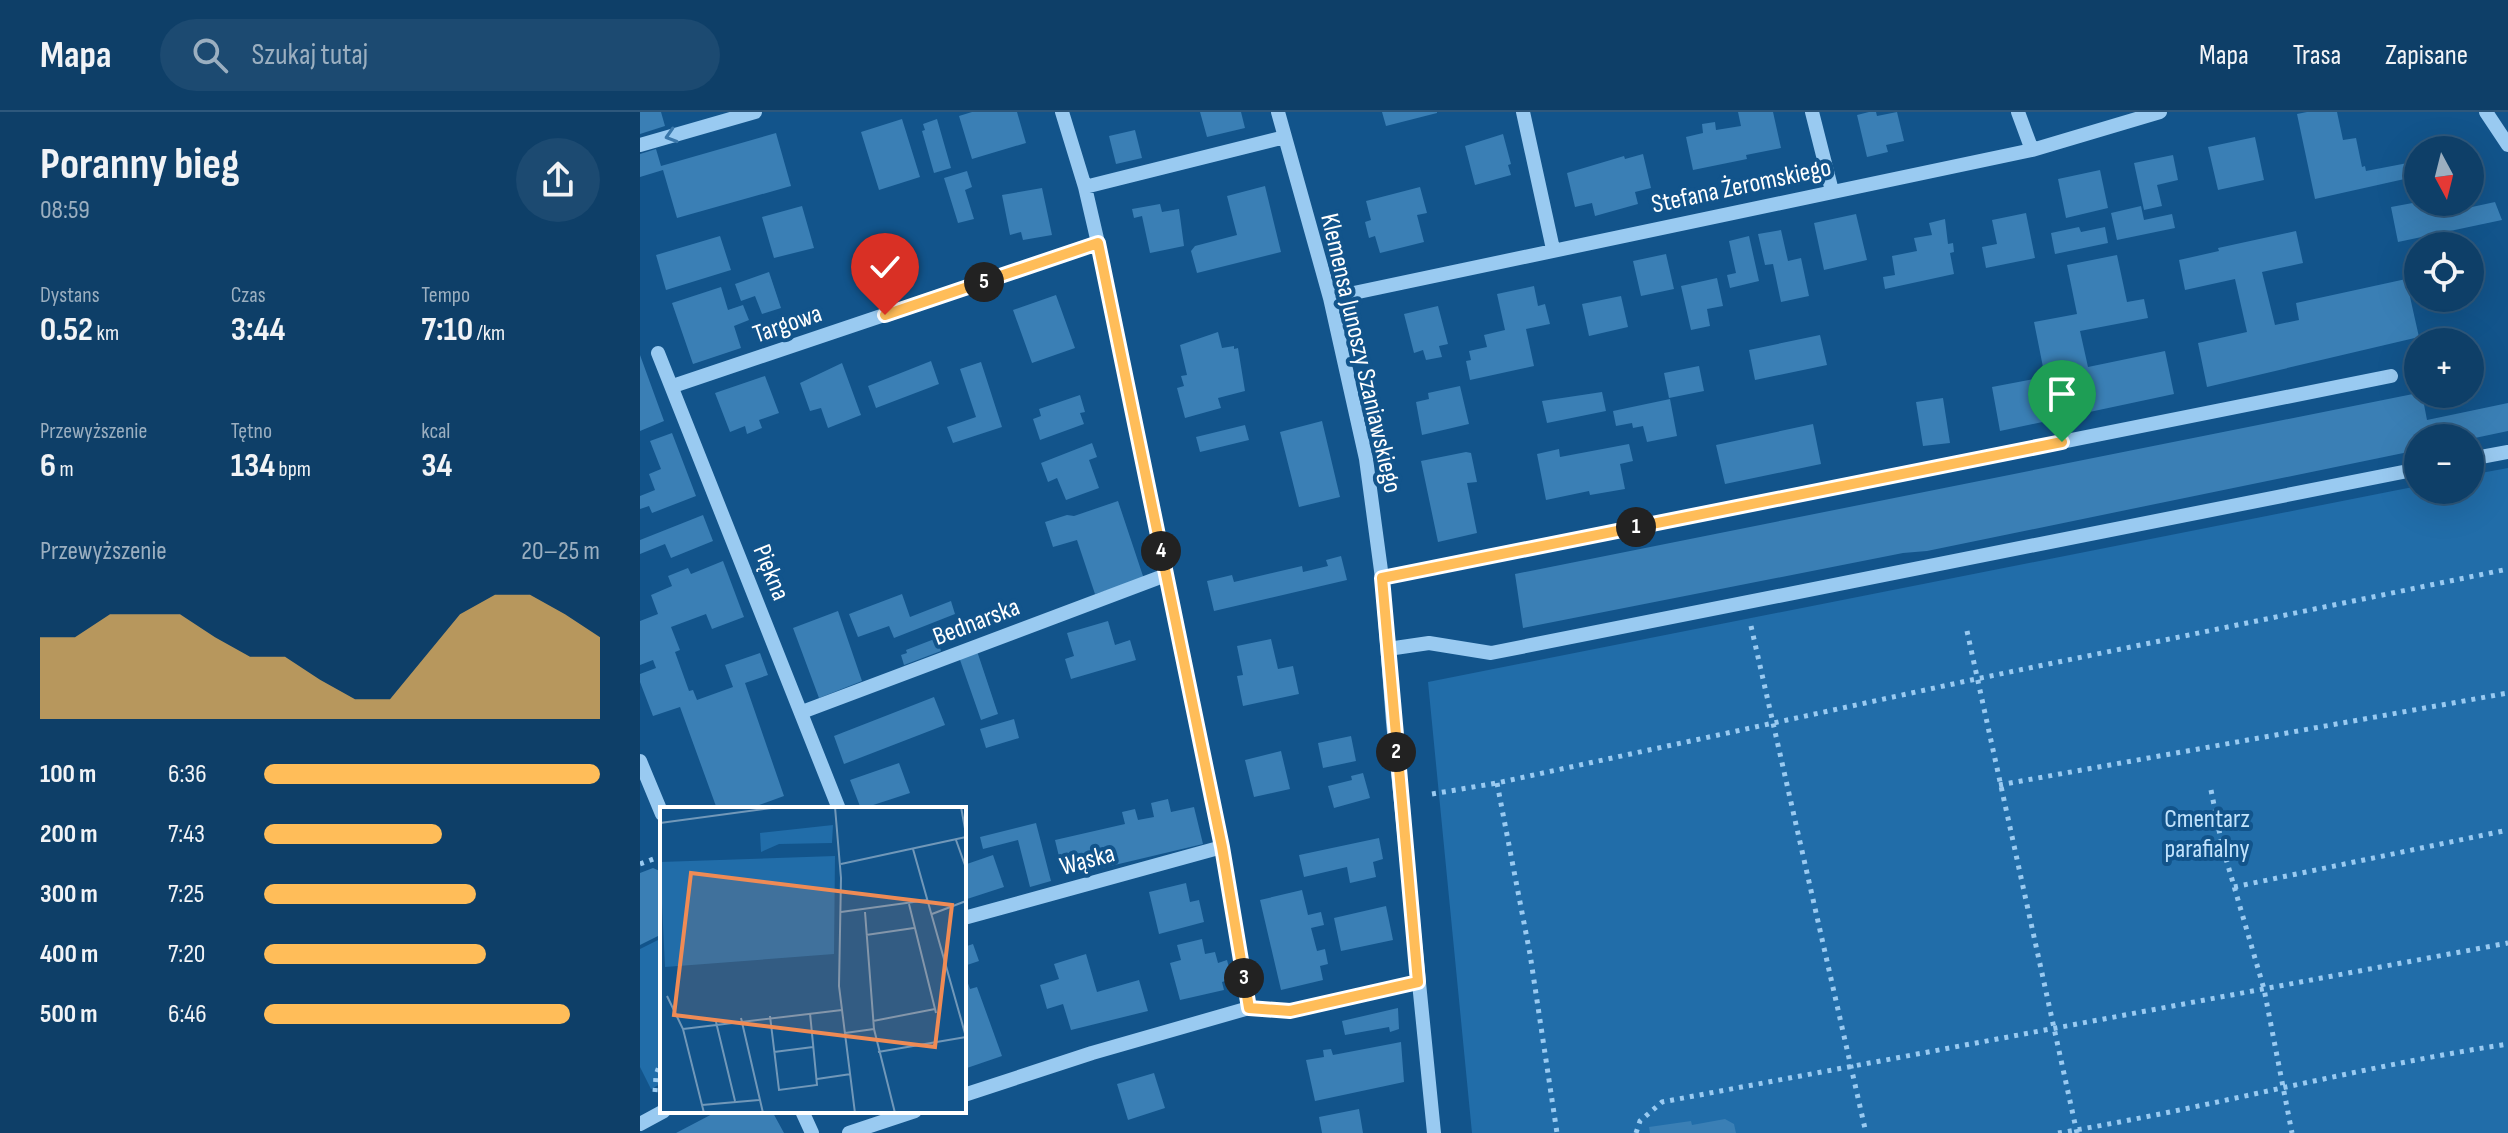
<!DOCTYPE html>
<html lang="pl">
<head>
<meta charset="utf-8">
<style>
  :root { --surface:#0e3f68; --page:#1c4a71; --text:#f1f3f6; --muted:#9bafc0; --line:#2e587c; --accent:#ffbd59 }
  body { margin:0; font-family:"Sofia Sans Condensed",sans-serif; background:var(--page); color:var(--text); height:100vh; display:flex; flex-direction:column; font-size:30px; white-space:nowrap }
  * { box-sizing:border-box; margin:0 }
  p { font-size:26px; color:var(--muted) }
  .icon { flex:none; width:44px; height:44px; fill:none; stroke:currentColor; stroke-width:2; stroke-linecap:round; stroke-linejoin:round }
  .map { position:relative; flex:1; overflow:hidden }
  .drawer { display:flex; flex-direction:column; background:var(--surface); width:640px }
  .drawer>* { flex:none }
  .needle { width:52px; rotate:173deg }
  .controls { position:absolute; left:1764px; top:24px; display:grid; gap:16px }
  .controls a { display:grid; place-items:center; width:80px; height:80px; border-radius:50%; background:var(--surface); box-shadow:0 8px 32px #0002,0 0 0 2px var(--line); font-size:40px }
  .pin { position:absolute; display:grid; place-items:center; width:68px; height:68px; color:#fff; margin:-82px -34px; border-radius:50% 50% 50% 0; rotate:-45deg; box-shadow:0 0 8px #0007 }
  .pin .icon { rotate:45deg }
  .km { position:absolute; width:40px; height:40px; margin:-20px; border-radius:50%; background:#222; color:#fff; font-size:22px; line-height:40px; text-align:center }
  .round { display:grid; place-items:center; flex:none; width:84px; height:84px; border-radius:42px; background:var(--page) }
  .overview { display:flex; align-items:center; justify-content:space-between; height:136px; padding:0 40px }
  h1 { font-size:44px; font-weight:700; line-height:60px }
  .stats { display:grid; grid-template-columns:repeat(3,1fr); gap:12px; height:136px; padding:8px 40px }
  .stats div { display:grid; align-content:center }
  .stats b { font-size:34px; font-weight:700 }
  .stats small { font-size:22px; font-weight:400 }
  .stats p { font-size:22px }
  .chart { height:224px; padding:16px 40px }
  .chart p { display:flex; justify-content:space-between }
  .chart svg { width:100%; height:144px; margin-top:8px; fill:var(--accent); opacity:.7 }
  ul { padding:0 40px; list-style:none; font-size:26px }
  li { display:grid; grid-template-columns:128px 96px 1fr; align-items:center; height:60px }
  li i { height:20px; border-radius:10px; background:var(--accent) }
  header { display:flex; align-items:center; gap:48px; box-sizing:border-box; height:112px; padding:0 40px; background:var(--surface); border-bottom:2px solid var(--line) }
  header strong { font-size:38px }
  nav { display:flex; gap:44px; margin-inline-start:auto; font-size:28px }
  .search { width:560px; height:72px; background:var(--page); display:flex; align-items:center; gap:20px; box-sizing:border-box; padding:0 28px; border-radius:44px; color:var(--muted); font-size:30px }
  main { display:flex; flex:1; min-height:0 }
  .map>svg:first-child { display:block }
  .green { fill:#216da9 }
  .building { fill:#3a7fb5 }
  .lines { fill:none; stroke-linecap:round; stroke-linejoin:round }
  .path { stroke:#99caf1; stroke-width:5; stroke-dasharray:4 6; stroke-linecap:butt }
  .minor { stroke:#99caf1; stroke-width:14 }
  .oneway { stroke:#3a77aa }
  .route-casing { stroke:#fff; stroke-width:16 }
  .route { stroke:#ffbd59; stroke-width:10 }
  .labels { text-anchor:middle; stroke-width:8; stroke-linejoin:round; paint-order:stroke }
  .street-label { font-size:26px; fill:#fff; stroke:#12548b }
  .park-label { font-size:26px; fill:#c0e2fc; stroke:#12548b }
  .inset-road { fill:none; stroke:#7198b9; stroke-width:2 }
  .view { fill:#ef8b55; fill-opacity:0.15; stroke:#ef8b55; stroke-width:4 }
  .inset-edge { fill:none; stroke:#fff; stroke-width:4 }
</style>
</head>
<body>
<header>
<strong>Mapa</strong>
<div class="search"><svg class="icon" aria-label="search" viewBox="0 0 24 24"><circle cx="10" cy="10" r="6"/><path d="M15 15l6 6"/></svg>Szukaj tutaj</div>
<nav><a>Mapa</a><a>Trasa</a><a>Zapisane</a></nav>
</header>
<main>
<section class="drawer">
<div class="overview"><div><h1>Poranny bieg</h1><p>08:59</p></div><a class="round"><svg class="icon" aria-label="share" viewBox="0 0 24 24"><path d="M12 15V3M7 8l5-5 5 5M5 13v7h14v-7"/></svg></a></div>
<div class="stats">
<div><p>Dystans</p><b>0.52<small> km</small></b></div>
<div><p>Czas</p><b>3:44</b></div>
<div><p>Tempo</p><b>7:10<small> /km</small></b></div>
</div>
<div class="stats">
<div><p>Przewyższenie</p><b>6<small> m</small></b></div>
<div><p>Tętno</p><b>134<small> bpm</small></b></div>
<div><p>kcal</p><b>34</b></div>
</div>
<div class="chart"><p><span>Przewyższenie</span>20–25 m</p>
<svg viewBox="0 0 160 44" preserveAspectRatio="none"><path d="M0 44V19L10 19L20 12L30 12L40 12L50 19L60 25L70 25L80 32L90 38L100 38L110 25L120 12L130 6L140 6L150 12L160 19V44z"/></svg>
</div>
<ul>
<li><b>100 m</b>6:36<i style="width:100%"></i></li>
<li><b>200 m</b>7:43<i style="width:53%"></i></li>
<li><b>300 m</b>7:25<i style="width:63%"></i></li>
<li><b>400 m</b>7:20<i style="width:66%"></i></li>
<li><b>500 m</b>6:46<i style="width:91%"></i></li>
</ul>
</section>
<div class="map">
<svg width="1868" height="1021" viewBox="0 0 1868 1021">
  <rect width="100%" height="100%" fill="#12548b"/>
  <path class="green" d="M1868 356V1021H832L788 570 1778 374V378H1830V363Z
    M22 826V971L11 977 0 955V837Z"/>
  <path class="building" d="M0 0H21L25 14 0 22Z
    M332 0H377L386 31 332 47 319 4Z
    M560 0H601L605 16 567 25Z
    M742 0H797V1L746 14Z
    M1098 0H1133L1141 36 1106 43 1107 47 1053 58 1046 25 1063 21 1062 12 1075 10 1076 18 1101 14Z
    M1229 0H1236L1237 4 1257 0 1264 29 1246 33 1248 40 1227 45 1217 3Z
    M1667 0H1697L1703 28 1716 26 1722 55 1725 54 1726 59 1778 49V64L1675 87 1657 2Z
    M262 7 280 65 239 78 221 20Z
    M297 7 311 56 294 61 282 19 285 18 283 12Z
    M495 18 502 46 476 52 469 24Z
    M136 21 151 74 37 106 23 58 0 65V42L16 37 21 54Z
    M863 22 871 52 868 53 871 63 835 73 825 34Z
    M1615 25 1624 68 1578 78 1568 35Z
    M1003 42 1011 76 995 80 998 92 955 104 952 91 935 95 927 61 984 44 985 47Z
    M1533 43 1538 68 1517 73 1522 94 1504 98 1494 51Z
    M1460 58 1468 96 1426 106 1418 67Z
    M327 59 332 75 325 78 334 107 318 111 304 66Z
    M625 74 641 140 557 161 551 139 555 134 597 123 587 84Z
    M780 75 787 101 777 103 784 130 740 141 735 124 729 126 725 110 731 108 726 89Z
    M402 76 412 123 383 128 381 120 370 123 362 83Z
    M1778 90H1816L1818 98 1855 90 1862 108 1758 130 1751 95Z
    M520 92 522 100 539 97 544 134 510 141 502 104 494 106 492 97Z
    M162 94 174 136 134 146 122 105Z
    M1501 94 1504 108 1532 102 1535 116 1477 128 1471 101Z
    M1386 101 1395 146 1346 156 1342 135 1357 132 1352 108Z
    M1216 102 1227 148 1184 158 1174 111Z
    M1305 107 1308 132 1313 131 1314 140 1310 141 1314 162 1245 177 1243 165 1255 163 1252 144 1277 139 1274 126 1292 123 1289 111Z
    M1439 115 1441 120 1465 115 1468 131 1415 142 1411 121Z
    M1141 118 1148 149 1161 146 1169 184 1141 190 1133 152 1125 153 1118 122Z
    M1656 119 1663 151 1622 160 1635 213 1659 208 1656 191 1766 167 1779 225 1567 275 1558 231 1607 220 1595 167 1545 178 1539 148 1579 139 1578 136Z
    M80 124 91 158 26 178 16 143Z
    M1109 124 1119 169 1090 176 1087 163 1096 161 1089 129Z
    M1026 142 1034 177 1001 184 993 149Z
    M1477 143 1487 190 1504 187 1508 206 1440 219 1448 255 1525 239 1534 282 1360 319 1352 275 1405 265 1394 210 1437 202 1427 153Z
    M129 160 141 196 122 202 115 184 101 189 95 172Z
    M1077 166 1083 194 1067 197 1070 214 1051 218 1041 174Z
    M894 174 898 194 905 192 910 212 886 217 894 254 830 268 826 249 831 248 829 239 847 235 844 223 865 218 857 182Z
    M81 175 88 198 103 193 109 208 94 214 101 236 53 252 32 191Z
    M416 183 435 236 392 251 373 198Z
    M981 184 988 215 949 224 942 192Z
    M798 194 808 232 799 234 802 245 786 248 783 238 774 241 764 202Z
    M578 220 582 236 594 234V237L598 236 605 279 578 286 581 296 545 306 537 276 544 274 541 264 547 263 540 233Z
    M1180 223 1187 253 1115 268 1109 238Z
    M0 243 24 309 0 319Z
    M291 249 299 272 236 296 228 274Z
    M341 250 362 315 313 331 307 315 336 305 320 257Z
    M202 251 221 303 188 316 181 296 170 299 160 271Z
    M1059 254 1064 279 1029 286 1024 261Z
    M125 264 139 301 119 308 122 316 107 322 105 314 90 320 75 281Z
    M820 274 829 312 782 323 776 290 789 287 788 281Z
    M962 280 966 299 907 311 902 289Z
    M1778 281 1782 282 1787 308 1868 291V319L1830 327 1778 326V338L1287 439 1263 441 883 516 875 462Z
    M440 283 445 300 440 301 444 312 400 328 393 307 401 304 399 297Z
    M1303 286 1310 331 1283 334 1276 290Z
    M1030 287 1037 324 1007 330 1003 314 993 316 992 311 976 314 973 299Z
    M682 309 700 385 659 395 640 320Z
    M1173 312 1181 352 1085 372 1076 333Z
    M605 313 609 328 560 340 556 325Z
    M32 321 56 384 12 401 9 394 0 397V384L15 378 9 362 21 357 10 329Z
    M452 331 457 345 449 348 459 376 426 388 417 366 408 370 401 351Z
    M989 332 993 349 980 352 985 377 950 383 949 379 906 388 897 342 919 337 920 345Z
    M826 340 831 341 837 370 827 371 837 421 798 430 781 349Z
    M478 389 504 467 455 482 437 428 413 435 405 410 427 403 434 404Z
    M63 403 73 429 31 446 25 432 0 442V428Z
    M701 444 707 468 574 499 567 469 592 463 594 470 662 454 663 460 688 454 686 448Z
    M83 449 104 505 72 517 66 502 31 515 40 538 35 540 49 579 53 578 57 588 93 575 85 553 120 541 128 563 105 571 144 684 108 697H77L40 595 13 604 0 570V562L16 556 13 548 0 553V509L18 502 11 483 32 474 28 464 48 456 51 462Z
    M262 482 270 505 311 489 315 502 254 526 249 514 218 525 209 502Z
    M198 499 222 569 179 586 153 516Z
    M468 509 475 533 490 528 496 548 431 567 425 547 434 544 427 521Z
    M297 526 301 539 264 553 261 543 267 541 266 538Z
    M631 527 638 557 653 554 659 582 603 594 597 564 603 563 597 534Z
    M337 539 358 602 341 608 319 545Z
    M294 585 305 613 204 652 194 624Z
    M374 607 379 626 346 636 340 617Z
    M711 624 716 649 683 656 678 631Z
    M641 639 650 677 614 685 605 648Z
    M259 651 270 681 221 697 210 668Z
    M723 661 730 686 694 696 688 674 712 668 711 664Z
    M528 687 531 700 554 695 563 732 424 765 415 728 485 712 482 700 495 697 498 708 514 705 511 691Z
    M396 711 411 769 390 775 378 728 343 737 340 725Z
    M739 726 743 747 733 750 736 765 710 771 707 755 664 765 659 743Z
    M353 743 364 775 324 788V753Z
    M13 756 22 760V822L0 833V761Z
    M546 771 550 790 559 788 564 810 519 822 509 780Z
    M662 778 668 803 681 800 684 813 671 816 677 839 685 837 688 852 680 854 683 868 641 878 620 788Z
    M746 794 753 828 701 839 694 806Z
    M562 827 565 842 575 840 578 851 587 848 592 867 582 870 584 878 540 888 530 851 541 848 537 833Z
    M333 832 339 849 324 854V835Z
    M446 842 457 880 499 868 508 899 431 918 423 892 407 897 400 873 419 867 414 852Z
    M324 860 330 877 337 875 362 944 324 957Z
    M758 896 759 917 750 920 749 915 705 923 702 909Z
    M761 930 764 970 675 989 666 948 684 945 683 938 691 937 693 943Z
    M514 961 525 996 488 1008 477 972Z
    M719 997 723 1021H682L679 1005Z
    M78 999H132L144 1021H36Z
    M1085 1007 1094 1012 1096 1021H1010L1009 1015 1051 1009 1052 1013Z"/>
  <g class="lines">
    <path class="path" d="M1111 514 1226 1021
      M1327 519 1437 1021
      M857 671 890 842 917 1021
      M1359 673 1868 581
      M1571 678 1582 733 1624 877 1652 1021
      M792 682 857 671 1336 567 1868 457
      M0 752 16 746
      M1594 775 1868 718
      M15 980 16 963 22 946
      M996 1021 1000 1009 1022 990 1868 831
      M1418 1021C1569 996 1717 955 1868 932"/>
    <path class="minor" d="M422 0 445 75 458 131 582 735 609 896
      M638 0 690 186 726 347 742 466 753 610 794 1021
      M883 0 913 137
      M1172 0 1192 79
      M1378 0 1392 38
      M1846 0 1868 33
      M0 33 115 0
      M445 75 645 25
      M690 186 1392 38 1520 0
      M18 241 199 697
      M33 274 458 131
      M1830 347 1868 340
      M742 466 1751 264
      M748 537 789 531 851 541 1778 357
      M162 600 526 463
      M0 649 22 702
      M324 806 582 735
      M324 983 452 941 609 896 650 899 778 870
      M162 999 172 1021
      M0 1012 24 999
      M209 1021 275 999"/>
  </g>
  <defs><path id="oneway-chevron" d="M-2-3.5L2.5 0L-2 3.5" fill="none" stroke-width="1.6" stroke-linecap="round" stroke-linejoin="round" transform="scale(2)"/></defs>
  <use class="oneway" href="#oneway-chevron" transform="translate(31 24) rotate(163)"/>
  <g class="lines">
    <defs>
      <path id="route" d="M245 203 458 131 582 735 609 896 650 899 778 870 742 466 1422 330"/>
    </defs>
    <use href="#route" class="route-casing"/>
    <use href="#route" class="route"/>
  </g>
  <g class="labels">
    <g class="street-label">
      <text transform="translate(1101 73) rotate(-12)" y="9">Stefana Żeromskiego</text>
      <text transform="translate(147 211) rotate(-19)" y="9">Targowa</text>
      <text transform="translate(722 241) rotate(77)" y="9">Klemensa Junoszy Szaniawskiego</text>
      <text transform="translate(132 460) rotate(68)" y="9">Piękna</text>
      <text transform="translate(336 509) rotate(-21)" y="9">Bednarska</text>
      <text transform="translate(447 747) rotate(-15)" y="9">Wąska</text>
    </g>
    <g class="park-label">
      <text x="1567" y="715">Cmentarz<tspan x="1567" dy="30">parafialny</tspan></text>
    </g>
  </g>
  <g transform="translate(20 695)">
    <rect width="306" height="306" fill="#12548b"/>
    <path d="M173 18 172 36 119 37 101 45 100 26ZM175 49 174 147 5 160 0 55Z" fill="#216da9"/>
    <path class="inset-road" d="M175 0 181 71 179 179 195 306M301 0 306 27M0 16 119 0M296 33 306 61M253 42 306 230M181 57 306 30M249 97 276 206M181 105 268 93M205 105 214 222 235 306M272 107 306 94M206 128 254 121M7 189 23 222 44 306M110 209 119 283 157 278 150 206M81 211 103 306M213 214 275 202M56 215 75 294M23 222 182 203M185 226 214 222M114 245 153 240M218 245 306 230M157 272 191 267M42 298 99 293"/>
    <path class="view" d="M31 66 292 98 275 240 14 208Z"/>
    <rect width="306" height="306" class="inset-edge"/>
  </g>
</svg>
<div class="controls">
<a><svg class="needle" viewBox="-14 -14 28 28"><path d="M0-13l5 13h-10z" fill="#e53935"/><path d="M0 13l5-13h-10z" fill="#9bafc0"/></svg></a>
<a><svg class="icon" aria-label="locate" viewBox="0 0 24 24"><circle cx="12" cy="12" r="6"/><path d="M12 2v4M12 18v4M2 12h4M18 12h4"/></svg></a>
<a>+</a>
<a>−</a>
</div>
<div class="pin" style="left:1422px;top:330px;background:#1e9e55"><svg class="icon" aria-label="arrive" viewBox="0 0 24 24"><path d="M6 21V4h12l-3 4 3 4H6"/></svg></div>
<div class="pin" style="left:245px;top:203px;background:#d93025"><svg class="icon" aria-label="check" viewBox="0 0 24 24"><path d="M5 12l5 5 9-10"/></svg></div>
<b class="km" style="left:996px;top:415px">1</b>
<b class="km" style="left:756px;top:640px">2</b>
<b class="km" style="left:604px;top:866px">3</b>
<b class="km" style="left:521px;top:439px">4</b>
<b class="km" style="left:344px;top:170px">5</b>
</div>
</main>
</body>
</html>
